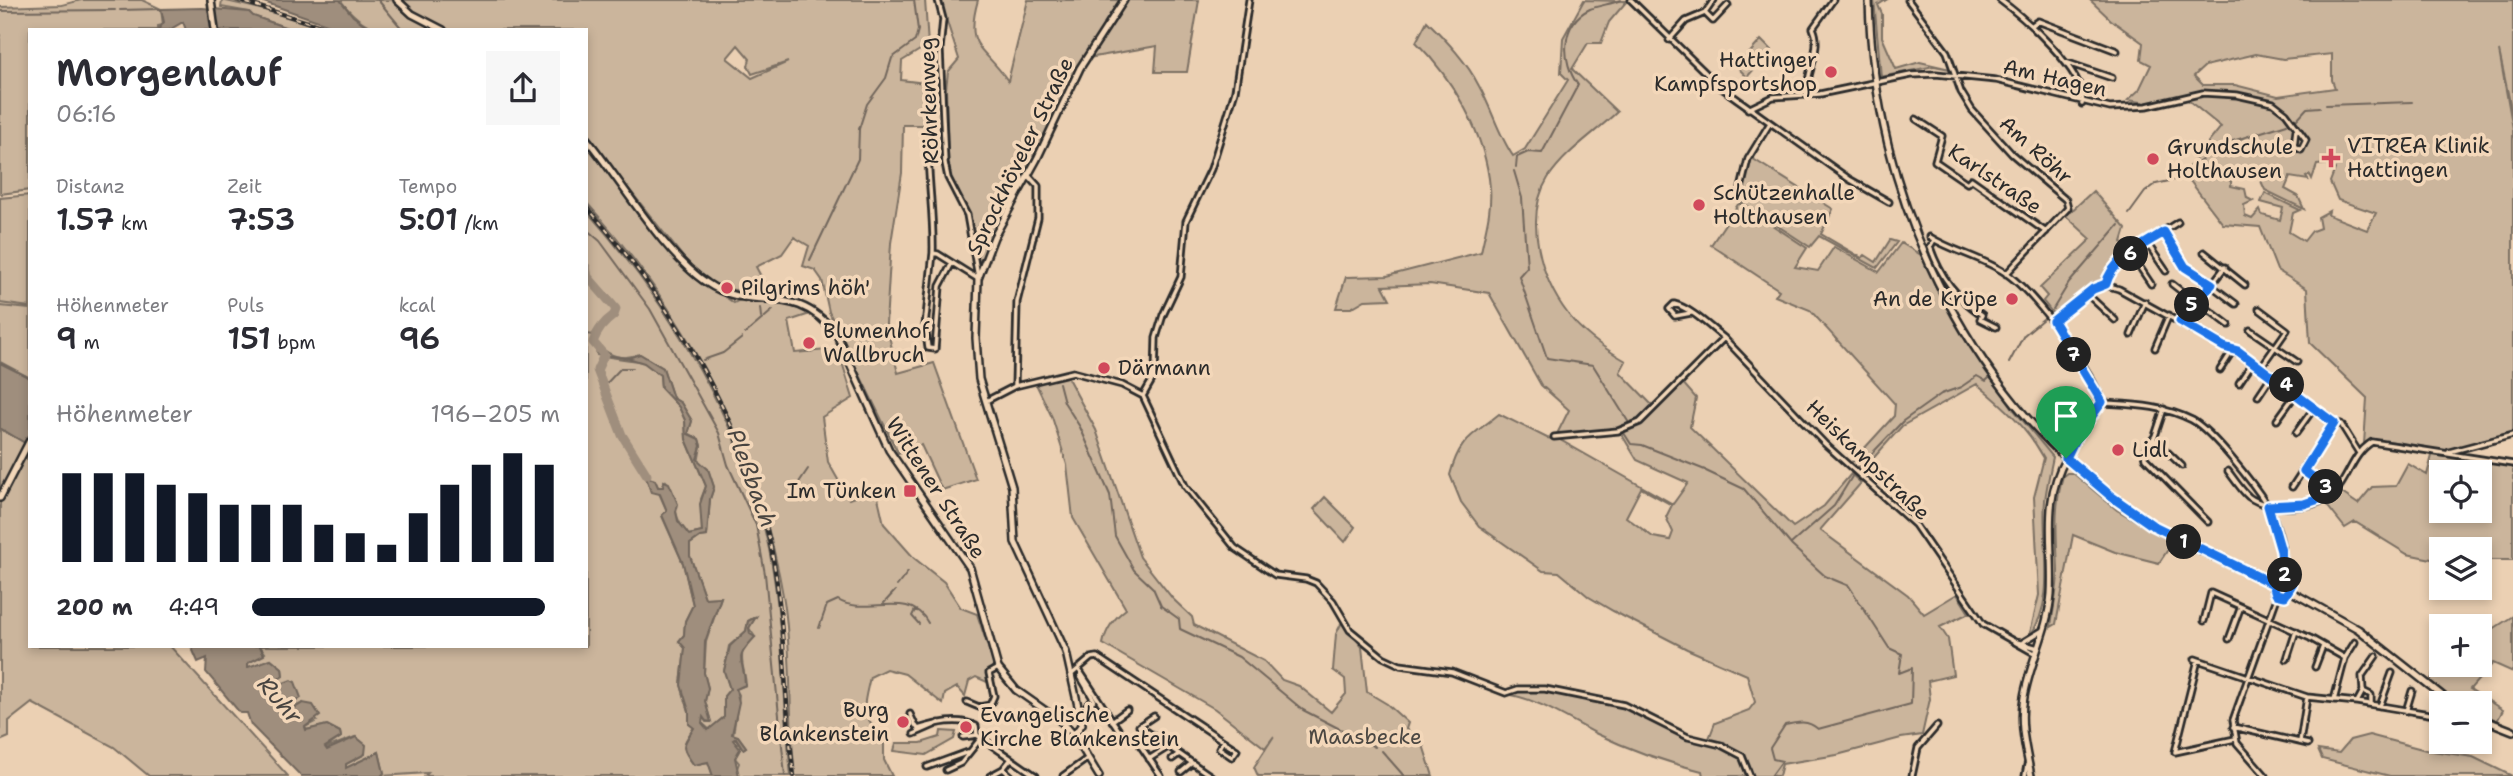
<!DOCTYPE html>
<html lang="de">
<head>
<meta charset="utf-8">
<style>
  :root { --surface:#fff; --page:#f7f7f7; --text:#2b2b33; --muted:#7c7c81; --accent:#111827 }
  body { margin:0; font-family:"Shantell Sans",sans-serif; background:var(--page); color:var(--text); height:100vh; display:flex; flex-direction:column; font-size:26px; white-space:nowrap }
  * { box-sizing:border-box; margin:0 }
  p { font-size:23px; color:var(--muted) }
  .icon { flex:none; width:38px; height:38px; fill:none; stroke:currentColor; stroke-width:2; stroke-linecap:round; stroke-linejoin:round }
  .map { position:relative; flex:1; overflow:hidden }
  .sheet { position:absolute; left:28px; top:28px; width:560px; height:620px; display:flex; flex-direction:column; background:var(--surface); border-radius:0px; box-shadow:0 4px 10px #0003 }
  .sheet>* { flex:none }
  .tools { position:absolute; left:2429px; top:460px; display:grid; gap:14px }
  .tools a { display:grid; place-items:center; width:63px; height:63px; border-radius:0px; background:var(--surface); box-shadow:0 4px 10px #0003; font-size:35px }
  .pin { position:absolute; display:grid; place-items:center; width:60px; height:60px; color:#fff; margin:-72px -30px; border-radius:50% 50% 50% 0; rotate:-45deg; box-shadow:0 0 7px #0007 }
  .pin .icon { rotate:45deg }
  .km { position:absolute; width:35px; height:35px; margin:-18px; border-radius:50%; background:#222; color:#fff; font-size:19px; line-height:35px; text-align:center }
  .round { display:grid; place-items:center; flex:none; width:74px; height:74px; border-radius:0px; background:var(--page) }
  .overview { display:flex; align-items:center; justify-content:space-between; height:119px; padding:0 28px }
  h1 { font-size:38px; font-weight:600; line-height:52px }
  .figures { display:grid; grid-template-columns:repeat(3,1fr); gap:10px; height:119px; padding:7px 28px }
  .figures div { display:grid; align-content:center }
  .figures b { font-size:30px; font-weight:600 }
  .figures small { font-size:19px; font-weight:400 }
  .figures p { font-size:19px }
  .chart { height:196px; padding:14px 28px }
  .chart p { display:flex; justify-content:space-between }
  .chart svg { width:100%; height:126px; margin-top:7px; stroke:var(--accent); stroke-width:6 }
  ul { padding:0 28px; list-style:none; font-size:23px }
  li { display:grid; grid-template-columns:112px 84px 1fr; align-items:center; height:52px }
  li i { height:18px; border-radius:9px; background:var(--accent) }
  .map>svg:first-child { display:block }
  .green { fill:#cbb59c; stroke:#7b7064; stroke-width:2; fill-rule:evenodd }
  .water { fill:#9f8e7d; stroke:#71665c; stroke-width:2 }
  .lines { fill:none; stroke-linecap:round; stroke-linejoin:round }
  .stream { stroke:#71665c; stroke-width:2 }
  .river { stroke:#9f8e7d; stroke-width:9 }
  .minor-casing { stroke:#2b2b2b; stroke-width:9 }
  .tertiary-casing { stroke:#2b2b2b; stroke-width:10 }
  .secondary-casing { stroke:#2b2b2b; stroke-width:10 }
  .minor { stroke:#f3d7b9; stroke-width:3.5 }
  .tertiary { stroke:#f3d7b9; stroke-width:5 }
  .secondary { stroke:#f3d7b9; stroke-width:5 }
  .rail-casing { stroke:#2b2b2b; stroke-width:4.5 }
  .rail { stroke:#f3d7b9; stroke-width:2; stroke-dasharray:5; stroke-linecap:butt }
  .route-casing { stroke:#fff; stroke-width:14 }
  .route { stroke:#1a73e8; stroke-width:9 }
  .poi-dot { fill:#d1495b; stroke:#f3d7b9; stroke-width:2.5 }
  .labels { text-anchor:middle; stroke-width:7; stroke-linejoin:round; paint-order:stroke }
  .poi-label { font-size:21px; fill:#2b2b2b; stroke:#f3d7b9; text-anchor:start }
  .street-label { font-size:21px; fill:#2b2b2b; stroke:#f3d7b9 }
  .park-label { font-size:21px; fill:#4b4742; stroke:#f3d7b9 }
  .water-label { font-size:23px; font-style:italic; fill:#484440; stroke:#f3d7b9 }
</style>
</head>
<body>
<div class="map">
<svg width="2513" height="776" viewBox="0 0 2513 776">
  <rect width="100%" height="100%" fill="#ebd0b3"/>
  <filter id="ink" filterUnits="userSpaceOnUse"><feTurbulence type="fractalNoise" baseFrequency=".0143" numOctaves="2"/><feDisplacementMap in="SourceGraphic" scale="14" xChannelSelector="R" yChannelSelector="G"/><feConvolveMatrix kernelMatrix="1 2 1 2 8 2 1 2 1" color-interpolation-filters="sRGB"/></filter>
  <g filter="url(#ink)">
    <path class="green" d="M81 0H142L161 9 163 25 158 26V30H30V190L0 194V7L62 5Z
      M222 0 282 14 325 30H293L253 16 249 12 221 7Z
      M340 0H394L411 17 436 30C389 30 372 40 340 0Z
      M400 0H925L928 45 902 61 901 80 925 83 926 125H903L902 173 891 243 886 324 898 373 934 363 976 479 942 490 921 445 898 453 829 312 822 280 815 270 803 266 809 246 794 237 782 254 756 267 765 284 757 295 716 286 691 267 586 135V30H449L423 18ZM738 45 750 59 748 66 752 74 788 62 752 78 727 58Z
      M940 0H978C964 49 983 45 1008 81L1028 0H1120L1077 68 1040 148 980 262 976 260 969 214 950 177 948 154 946 89 948 72 959 59Z
      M1127 0H1199L1187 72H1155L1157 46 1088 58Z
      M1584 0 1627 1 1609 22 1601 43H1588L1572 69 1617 112C1594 134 1566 151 1548 178 1523 218 1541 279 1568 314 1583 334 1605 349 1626 361L1620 372 1655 408 1682 382 1696 398 1690 427 1793 527 1824 506 1851 474 1861 483 1820 530 1908 595 1924 614 1957 594 1969 613 1940 627 1948 639 1953 675 1928 681 1930 699 1922 735 1901 738 1837 755 1782 764 1779 776H1703L1702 771C1665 762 1630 750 1595 733 1566 718 1538 699 1506 694L1534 690 1609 703 1637 712 1688 739 1722 746 1724 742 1708 741 1715 723 1749 710 1755 702 1747 675 1687 649 1613 611 1589 597 1559 572 1543 571 1479 526 1461 502 1450 475C1459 439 1472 436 1499 414L1547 438 1560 440 1673 504 1688 483 1637 460 1619 430 1557 434 1569 410 1541 385 1489 293 1430 284 1383 286 1390 299 1365 300 1351 308H1336L1346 277 1387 276 1481 252C1485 232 1492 209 1490 188 1486 135 1453 79 1416 42L1427 21C1446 40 1467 62 1479 86 1492 109 1498 134 1513 156L1525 149 1568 80 1561 73 1563 38ZM1641 488 1672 505 1666 517 1673 532 1670 540 1653 537 1626 517Z
      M1874 0H1886L1878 5 1882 14V37L1896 69 1920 62 1950 69 1934 66 1881 77Z
      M2090 0H2513V117L2499 51 2513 129V435C2490 433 2467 451 2444 450 2422 449 2381 435 2364 444L2367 398 2310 343 2307 289 2277 270 2260 227 2223 224 2184 173 2221 127 2183 96 2154 105H2141L2142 102 2128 100 2139 90 2151 65 2141 60 2143 43 2111 20ZM2256 54 2283 59 2332 54V80L2335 88 2278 96 2235 85H2203L2194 76 2205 66ZM2328 164 2335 169 2330 182 2338 200 2376 213 2367 230 2328 215 2329 211 2318 217 2320 228 2312 231 2304 241 2289 232 2293 213 2300 210 2265 193 2261 202 2283 208 2280 220 2262 215 2260 210 2252 219 2245 216 2244 205 2253 201 2247 198 2245 189 2231 186V181L2227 179 2236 174 2249 176 2245 173 2249 168 2252 175 2263 178 2261 181 2265 190 2304 209 2298 196 2285 189 2290 177 2308 180 2306 177 2310 175 2312 179 2317 165Z
      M1761 40 1771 50 1747 77 1737 67Z
      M586 143 686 269 734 303C751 292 793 305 810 314L789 321 795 353 838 349 853 398 822 417 828 462 849 499 876 489 884 524 914 558 944 582 961 608 977 614 994 665 987 673V682L976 677 969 681 965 696 957 687 945 694 943 704 905 674 886 669 870 677C863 709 859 713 884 738V760L892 776H795C788 718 793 659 784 601 759 450 688 315 586 202Z
      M1750 157 1833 209 1821 234 1862 258 1865 255 1876 262 1890 240 1897 242 1877 268 1819 236 1810 247 1740 201Z
      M2093 191 2126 229 2122 242 2129 253 2112 267 2103 281 2055 316 2043 301 2047 296 2040 288 2091 239 2066 216Z
      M30 195V307L0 303V198Z
      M1739 203 1807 248 1795 267 1818 271 1834 247 1879 272 1901 243 1921 255 1967 342 2014 410 2053 457C2050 471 2047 485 2045 500 2041 544 2058 599 2029 637L2039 595 2034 497 2044 458C2027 427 2004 406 1977 384L1902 426 1861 472 1851 463 1894 416 1895 404 1810 310 1775 296 1779 290 1711 245Z
      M586 210C669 304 743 424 769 549 784 623 783 701 791 776H740L736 771 739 763 735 758 740 749 733 740 735 738 743 749 746 747 738 736 733 735 739 695 736 689 746 685C745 670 740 666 743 646L755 637 749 628 756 616 748 621 746 631 729 646 724 671 730 689 724 696V717L710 730 702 723V716L706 722H711L705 701 708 688 704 673 706 642 721 597 705 598 690 556V544L700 537 707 536 710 499 714 487 708 469 698 463 701 446 699 439 688 433 692 421 681 403 673 398 663 368 640 354C622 361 607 356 595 341L606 321 617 312 615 303 605 297 589 276 590 269 586 266Z
      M586 279 614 310 593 334 597 355 644 362 660 375 661 388 679 407 685 420 686 439 706 486 701 499 702 532 688 535C686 529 681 527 679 521 672 506 678 494 666 481L663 487H658L655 480 646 477 651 492 659 493 667 511 662 516 683 563 693 605 685 621 684 635 679 641 685 648 681 685 689 711V724L694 727C683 746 679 745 694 765L708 762 713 776H425L428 773 381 776 384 773 379 752 346 768V764L365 754 364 747 355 737 324 749 341 737 340 732 327 725 306 730 305 727 317 721 303 703 288 710 266 688 283 676 282 668 271 659 248 668V663L265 653 260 646H586Z
      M0 306 30 309V378L0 362Z
      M1064 371 1096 430 1140 557 1173 599 1192 617 1194 625 1264 661 1282 680 1299 686 1331 712 1346 694 1345 679 1333 670 1336 634 1342 622 1362 647 1367 692 1387 704 1408 723 1406 729 1423 745 1433 776H1258L1254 767 1274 736 1265 748 1215 709 1103 644C1106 628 1114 618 1126 609L1073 518 1067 465 1052 417 1037 386V382Z
      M0 429 24 442 26 456 30 450V459L26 458 30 462V646H170L288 776H149L114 747 32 703 9 721V737L0 741Z
      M2433 452 2513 465V560H2480V550H2441V561L2407 554 2355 522 2345 528 2325 503 2339 491 2358 504 2372 487 2396 486 2408 464 2427 475ZM2441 472H2480V511H2441Z
      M2067 473H2073L2117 510 2173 542 2159 563 2115 552 2073 535 2056 624 2051 627C2053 608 2058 589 2058 571 2057 538 2053 509 2063 476Z
      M1325 497 1355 527 1345 542 1314 509Z
      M2513 616V672L2493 663 2470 689 2503 710 2496 723 2480 716V704L2457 703 2429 684 2441 657V665H2480V627L2493 629Z
      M941 731 956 732 954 739 926 755 894 751 896 743H921L940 737Z
      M2369 735 2426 750 2473 757 2512 776H2390L2322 759 2318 750 2339 753 2350 740Z"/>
    <path class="water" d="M258 0H340L353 16 372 30H344Z
      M202 8 249 12 253 16 293 30H186L183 22 169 30H158L164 22 161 9Z
      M640 354 663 368 673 398 681 403 692 421 688 434 699 439 701 446 697 459 708 469 714 487 710 499 707 536 700 537 690 544V556L705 598 721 597 705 642 704 673 708 688 705 701 711 722 706 721 703 717 702 723 708 730 724 717V696L730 689 724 671 730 646 746 631 748 621 756 617 749 628 750 634 755 637C731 663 745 657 745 685L736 689 739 702 732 734 738 736 746 747 743 749 736 738 733 740 740 749 735 758 739 776H713L708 762 694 765C679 745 683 746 694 728L689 724V711L681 685 685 648 679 641 684 635 685 621 693 605 683 563 662 515 667 511 660 494 651 492 646 477 655 480 658 487H663L664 481 669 483 678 504 676 512 678 521 689 535 702 532 700 504 706 486 686 439 685 420 679 407 661 388 660 375 644 363 628 358Z
      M0 363 30 378V446L0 428Z
      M191 646H260L264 655 248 663V667L271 659 282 668 283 676 268 685V689L291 680 295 682 301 698 287 708 291 710 303 703 313 705 320 716 305 727 306 730 327 725 340 732 341 737 325 747 327 750 356 737 366 745 365 754 346 764V768L379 752 384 773 381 776H301L251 725 247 713H240L206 672 207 658 198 662Z"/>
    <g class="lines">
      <path class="stream" d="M378 0 403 30
        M120 10 161 9
        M0 11 115 10
        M2326 105 2412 102
        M2297 119 2307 108 2320 107
        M1516 167 1517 157 1528 152 1542 153 1578 85C1561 62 1560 23 1590 9 1600 5 1612 4 1621 0
        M1514 171 1522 198 1527 267 1519 276 1547 358 1593 365 1629 423 1626 426
        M2129 214 2145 192 2156 184 2178 179 2220 145 2287 124
        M586 229 600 241 650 309 719 433 728 465 756 525 765 574 785 776
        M810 260 858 159 859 129 867 104 886 78 892 58 915 41 918 30 914 0
        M760 308 761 317
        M2053 309 2069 283 2119 225
        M586 334 594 335 595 338
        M745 334 773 310
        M604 355 628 358
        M703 360 723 353 742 338
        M2009 363 2024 335 2043 319
        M1059 383 1064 402 1080 427 1110 495 1115 536 1134 570 1153 588 1161 606 1179 619 1180 629 1239 657 1303 710 1375 747
        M605 385 621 368H633
        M1624 433 1631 444 1642 445 1705 470
        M1858 468 1903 421 1941 394 1961 387 1977 376 1986 381 1989 378
        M1706 471 1744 489 1792 546 1825 576 1849 586 1889 648 1902 654 1899 673 1912 668 1911 704 1818 729C1808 720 1798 722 1785 725L1770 748 1773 759 1782 761 1771 776
        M787 500 808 469
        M1791 544 1834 506 1853 475
        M897 586 908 572
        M884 603 895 591
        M915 610 912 616 919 624
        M819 628 827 605 838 600C865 617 910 588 928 623
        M1382 751 1404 776"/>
      <path class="river" d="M586 267 588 277 616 309 614 315C603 323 598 330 593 342L604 355 597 370 622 435 647 475"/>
      <defs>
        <path id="minor" d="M938 0 943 19 940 49 945 163 948 178 967 215 978 277
          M1631 0 1719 86 1849 179 1889 202
          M1908 0 1947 52 1961 92 1972 110 2012 154 2066 200 2068 208 2006 274
          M2000 0C2023 17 2089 74 2082 104
          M1705 13 1713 21 1728 5
          M2031 26 2038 21 2117 51
          M1669 40 1686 21 1705 13 1714 0
          M2065 62 2112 78
          M1807 95C1805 72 1823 49 1813 28L1833 0
          M1748 109 1773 97 1820 94 1911 75 1936 74 1996 80 2110 108 2147 106 2203 93 2237 95 2273 103 2286 113 2306 140 2301 150 2294 146 2296 130
          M1916 119 1942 136 1935 161 1967 183 1971 179 2046 232
          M928 145C928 182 934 216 933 253
          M1739 197 1748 159 1770 123
          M2164 232 2185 267 2206 282
          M1930 237C1954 252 1984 258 2007 274 2035 294 2092 370 2102 403
          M1934 240 1930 247C1941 278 1955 296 1982 315L1980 319 1996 327
          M2147 243 2166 271
          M2204 252 2245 285
          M2131 254 2151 284
          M952 263 940 286 935 349 928 348 925 326 933 253 938 254 978 279
          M2106 284C2113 255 2155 238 2178 222
          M2172 284 2195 302
          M2212 284 2225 267
          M2212 286 2236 304
          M2087 294 2115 320
          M2196 300 2229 325
          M2259 309 2287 330 2261 367
          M1691 313 1675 316 1669 309 1674 304C1691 308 1710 327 1724 338L1825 444 1915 525 1983 624 2036 654
          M2053 321 2102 284 2119 289 2224 347C2262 359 2301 400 2334 423L2341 424 2359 453
          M2180 321 2206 287 2212 286 2209 280 2205 283 2206 287
          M2250 330 2297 362
          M2131 335 2145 302
          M2155 348 2169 315
          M2220 370 2233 350
          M2239 383 2253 362
          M1015 386 1017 302 1038 218V186L1028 175
          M1143 396 1155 375 1156 338 1163 315 1181 277 1186 221 1211 169 1235 91 1249 0
          M2258 396 2272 375
          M986 401 1015 386 1073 372 1122 385 1143 396 1185 486 1235 548 1275 575 1306 579 1316 583 1333 601 1350 630 1383 657 1400 665 1452 672 1506 693 1518 689H1545L1624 705 1688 737 1721 745 1742 756 1750 776
          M2102 403C2134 405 2162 405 2192 420 2212 431 2254 484 2267 505 2278 523 2286 557 2284 579
          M2164 409 2155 436 2144 452 2145 458 2208 522
          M2277 420 2295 395
          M2296 433 2314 408
          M1554 437 1618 431 1640 422 1724 338
          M2154 439 2182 466
          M2449 452 2513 435
          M2066 458 2075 439 2102 403
          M2228 471C2234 479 2241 490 2249 497 2269 512 2320 511 2337 490 2350 474 2353 454 2372 442L2513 464
          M2304 471 2326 487 2331 495
          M2292 487 2334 423
          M2204 621 2211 593 2310 638 2345 658 2334 700
          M2229 639 2240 609
          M2013 641 2038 648
          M2023 642 2043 630
          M2345 658 2355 642
          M2195 659 2307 697 2357 702 2441 716
          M2287 659 2296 631
          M2198 660 2175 752 2235 739
          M2315 667 2323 646
          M1079 670 1120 732
          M1071 675 1091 658 1097 657 1237 750 1232 757 1219 748 1223 741
          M1080 676 1094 700 1087 705
          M2363 691 2362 676 2376 656
          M967 702 979 707 990 705 994 696 989 673 998 668
          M2357 702 2363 691 2371 695V704
          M2380 706 2392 673
          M2406 711 2412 691
          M910 714 915 725
          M1154 716 1139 726 1211 776
          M1112 721 1127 710
          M916 726 918 729C937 723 958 717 976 726L977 735 1036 776
          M2233 727 2308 744
          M914 734 939 723
          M963 737 977 735
          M1136 739 1161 776
          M2300 742 2307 697
          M1149 759 1168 747
          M1172 759 1179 754
          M927 767 968 752
          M1003 769 1011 776
          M946 770 961 763 981 738
          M1181 772 1192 763
          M990 776 1003 769 1010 760
          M1063 776 1088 758
          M1912 776 1918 748 1937 726
          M2025 776 2027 765
          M2266 776 2237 743 2233 720 2278 595"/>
        <path id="tertiary" d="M1869 0C1873 193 1964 391 2123 506 2169 539 2222 559 2273 584
          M2273 587a9 9 0 1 1 18 0a9 9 0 1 1-18 0Z
          M2290 591 2358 629 2453 704
          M2480 718 2513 731
          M1074 735 1082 724 1066 652 1015 542 1012 487 979 379 976 338 978 279 994 237 1037 159 1080 68 1124 0
          M2031 776C2026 749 2019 724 2024 697 2030 662 2048 630 2051 594 2054 547 2041 501 2066 458"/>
        <path id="secondary" d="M211 0 215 30
          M397 0 412 14 443 30
          M586 138C620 179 664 255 707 283 753 315 793 278 837 335L889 450 970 568 998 668 1016 690 1063 723 1074 735 1099 776
          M0 498 30 440"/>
      </defs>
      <use href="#minor" class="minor-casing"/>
      <use href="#tertiary" class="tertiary-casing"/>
      <use href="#secondary" class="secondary-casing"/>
      <use href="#minor" class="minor"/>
      <use href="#tertiary" class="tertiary"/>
      <use href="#secondary" class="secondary"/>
      <defs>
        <path id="rail" d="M237 0 333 30
          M586 206C675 308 751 430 774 564 786 634 784 706 794 776"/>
      </defs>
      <use href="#rail" class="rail-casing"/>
      <use href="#rail" class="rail"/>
    </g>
  </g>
  <g class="lines" filter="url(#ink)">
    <defs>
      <path id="route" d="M2164 232 2185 267 2212 284 2180 321 2224 347 2238 351 2334 423 2304 471 2326 487 2331 495 2304 504 2268 506 2281 551 2284 579 2291 586 2285 596 2276 594 2273 584 2152 525 2112 497 2066 458 2075 439 2102 402 2053 321 2093 289 2106 284C2112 259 2144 245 2164 232Z"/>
    </defs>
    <use href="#route" class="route-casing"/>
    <use href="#route" class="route"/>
  </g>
  <g class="poi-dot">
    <circle cx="1831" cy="72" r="7"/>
    <path d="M2327.5 147.5h7v7h7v7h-7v7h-7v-7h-7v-7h7z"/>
    <circle cx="2153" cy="159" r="7"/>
    <circle cx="1699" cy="205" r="7"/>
    <circle cx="727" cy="288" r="7"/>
    <circle cx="2012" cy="299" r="7"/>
    <circle cx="809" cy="343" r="7"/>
    <circle cx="1104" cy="368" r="7"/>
    <circle cx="2118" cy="450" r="7"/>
    <rect x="903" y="484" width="14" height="14" rx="3.5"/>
    <circle cx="903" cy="722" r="7"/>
    <circle cx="966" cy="727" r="7"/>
  </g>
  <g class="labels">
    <g class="poi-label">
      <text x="1817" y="67" text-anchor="end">Hattinger<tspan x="1817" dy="24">Kampfsportshop</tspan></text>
      <text x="2347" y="153">VITREA Klinik<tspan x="2347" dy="24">Hattingen</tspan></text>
      <text x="2167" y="154">Grundschule<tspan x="2167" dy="24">Holthausen</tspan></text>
      <text x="1713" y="200">Schützenhalle<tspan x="1713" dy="24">Holthausen</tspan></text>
      <text x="741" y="295">Pilgrims höh'</text>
      <text x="1998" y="306" text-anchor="end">An de Krüpe</text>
      <text x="823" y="338">Blumenhof<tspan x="823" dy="24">Wallbruch</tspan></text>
      <text x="1118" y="375">Därmann</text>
      <text x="2132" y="457">Lidl</text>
      <text x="896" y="498" text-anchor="end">Im Tünken</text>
      <text x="889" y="717" text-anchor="end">Burg<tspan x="889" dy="24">Blankenstein</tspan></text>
      <text x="980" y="722">Evangelische<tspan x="980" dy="24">Kirche Blankenstein</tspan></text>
    </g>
    <g class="street-label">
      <text transform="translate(2055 78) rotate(13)" y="7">Am Hagen</text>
      <text transform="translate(929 101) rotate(-92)" y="7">Röhrkenweg</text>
      <text transform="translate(2036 150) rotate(42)" y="7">Am Röhr</text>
      <text transform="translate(1020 156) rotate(-64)" y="7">Sprockhöveler Straße</text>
      <text transform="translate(1995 179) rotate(34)" y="7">Karlstraße</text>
      <text transform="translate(1868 460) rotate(44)" y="7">Heiskampstraße</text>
      <text transform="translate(936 488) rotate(57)" y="7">Wittener Straße</text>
    </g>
    <g class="park-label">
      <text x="1365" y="744">Maasbecke</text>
    </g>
    <g class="water-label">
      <text transform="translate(752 478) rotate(70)" y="8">Pleßbach</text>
      <text transform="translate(280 700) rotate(49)" y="8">Ruhr</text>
    </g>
  </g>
</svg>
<div class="tools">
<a><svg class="icon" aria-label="locate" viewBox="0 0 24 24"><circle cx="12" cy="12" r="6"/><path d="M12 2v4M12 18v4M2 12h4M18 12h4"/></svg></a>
<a><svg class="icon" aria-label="layers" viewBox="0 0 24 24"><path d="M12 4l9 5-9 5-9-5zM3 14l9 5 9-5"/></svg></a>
<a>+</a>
<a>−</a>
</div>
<div class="pin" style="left:2066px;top:458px;background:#1e9e55"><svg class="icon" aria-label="arrive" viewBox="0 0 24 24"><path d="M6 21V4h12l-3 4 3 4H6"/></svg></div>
<b class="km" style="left:2184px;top:542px">1</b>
<b class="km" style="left:2285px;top:575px">2</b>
<b class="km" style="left:2326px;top:487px">3</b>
<b class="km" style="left:2287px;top:385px">4</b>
<b class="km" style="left:2192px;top:305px">5</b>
<b class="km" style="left:2131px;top:254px">6</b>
<b class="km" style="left:2074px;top:355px">7</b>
<section class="sheet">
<div class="overview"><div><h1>Morgenlauf</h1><p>06:16</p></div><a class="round"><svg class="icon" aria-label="share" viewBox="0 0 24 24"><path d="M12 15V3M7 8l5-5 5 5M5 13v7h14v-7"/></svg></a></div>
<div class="figures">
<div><p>Distanz</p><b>1.57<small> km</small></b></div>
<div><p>Zeit</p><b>7:53</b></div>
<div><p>Tempo</p><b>5:01<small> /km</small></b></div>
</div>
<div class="figures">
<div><p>Höhenmeter</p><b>9<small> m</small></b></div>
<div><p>Puls</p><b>151<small> bpm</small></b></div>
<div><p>kcal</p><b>96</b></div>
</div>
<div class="chart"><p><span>Höhenmeter</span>196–205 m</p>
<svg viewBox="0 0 160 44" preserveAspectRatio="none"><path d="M5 44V13M15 44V13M25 44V13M35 44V17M45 44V20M55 44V24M65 44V24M75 44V24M85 44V31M95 44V34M105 44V38M115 44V27M125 44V17M135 44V10M145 44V6M155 44V10"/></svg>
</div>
<ul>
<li><b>200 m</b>4:49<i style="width:95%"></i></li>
</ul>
</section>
</div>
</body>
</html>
